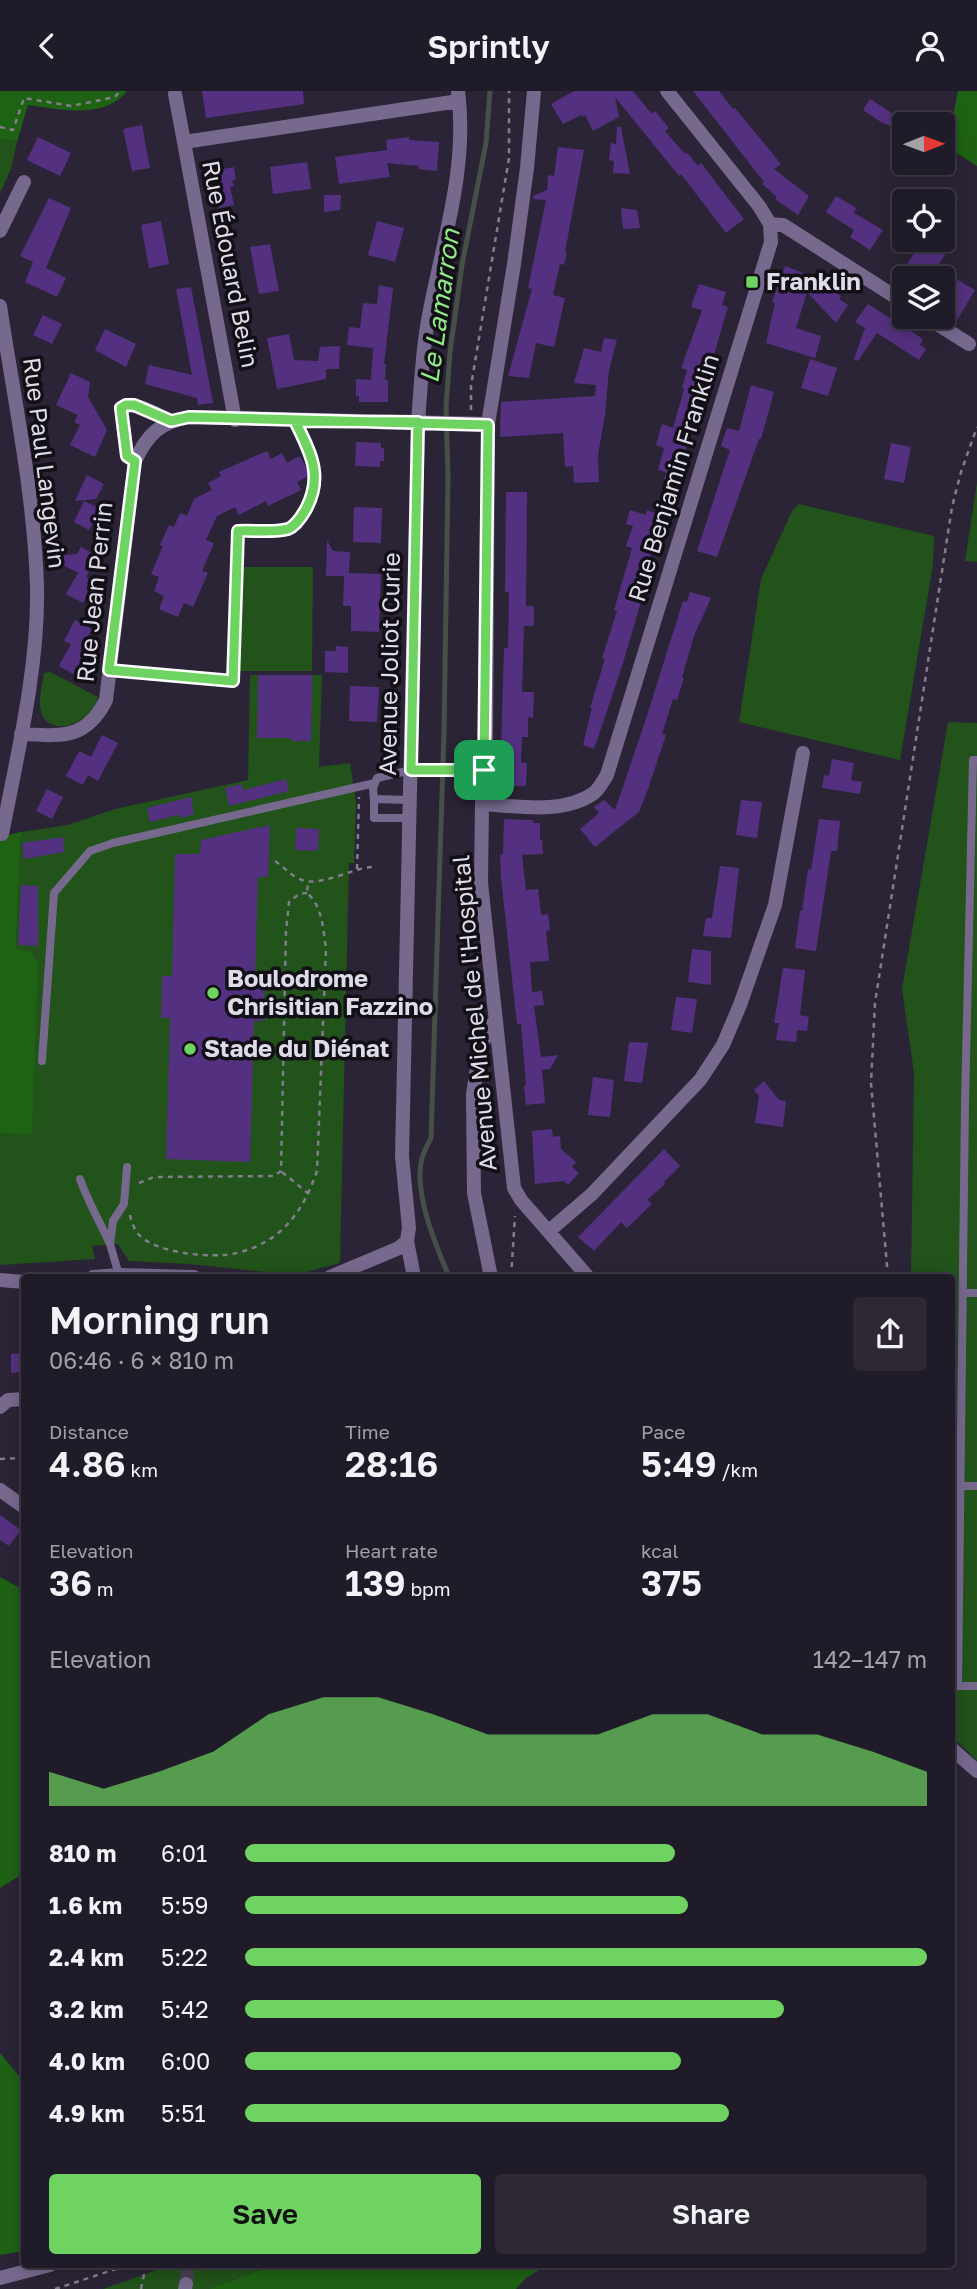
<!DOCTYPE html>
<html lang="en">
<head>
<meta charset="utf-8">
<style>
  :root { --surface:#201b28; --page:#2d2834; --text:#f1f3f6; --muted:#a2a1a8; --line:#3d3945; --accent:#6ed360 }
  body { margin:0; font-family:"Golos Text",sans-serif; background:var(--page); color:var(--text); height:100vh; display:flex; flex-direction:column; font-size:26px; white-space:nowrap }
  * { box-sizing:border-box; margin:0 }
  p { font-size:23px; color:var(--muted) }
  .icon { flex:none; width:38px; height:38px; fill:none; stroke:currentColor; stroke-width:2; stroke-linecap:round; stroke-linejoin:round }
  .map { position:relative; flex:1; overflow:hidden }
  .sheet { position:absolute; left:21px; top:1183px; width:934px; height:994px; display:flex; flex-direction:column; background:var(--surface); border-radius:7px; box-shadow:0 4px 18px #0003,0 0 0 2px var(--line) }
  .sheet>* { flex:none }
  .needle { width:46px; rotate:89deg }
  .tools { position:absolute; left:892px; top:21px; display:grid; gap:14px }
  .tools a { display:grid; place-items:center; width:63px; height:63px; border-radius:7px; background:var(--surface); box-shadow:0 4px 18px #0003,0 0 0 2px var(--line); font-size:35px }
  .pin { position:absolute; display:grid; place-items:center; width:60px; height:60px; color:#fff; margin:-30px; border-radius:14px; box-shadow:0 4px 10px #0006 }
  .round { display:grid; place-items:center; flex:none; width:74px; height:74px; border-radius:7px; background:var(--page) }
  .head { display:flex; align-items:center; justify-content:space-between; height:119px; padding:0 28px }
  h1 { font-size:38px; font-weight:600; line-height:52px }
  .metrics { display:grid; grid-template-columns:repeat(3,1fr); gap:10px; height:119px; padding:7px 28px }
  .metrics div { display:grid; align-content:center }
  .metrics b { font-size:35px; font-weight:600 }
  .metrics small { font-size:19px; font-weight:400 }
  .metrics p { font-size:19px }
  .chart { height:196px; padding:14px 28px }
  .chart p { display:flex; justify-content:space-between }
  .chart svg { width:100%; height:126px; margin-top:7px; fill:var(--accent); opacity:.7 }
  .cta { display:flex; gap:14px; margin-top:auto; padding:14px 28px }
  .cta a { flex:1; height:80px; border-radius:7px; background:var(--accent); color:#111; font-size:28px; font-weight:600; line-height:80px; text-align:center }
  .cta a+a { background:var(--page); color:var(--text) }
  ul { padding:0 28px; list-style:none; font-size:23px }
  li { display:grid; grid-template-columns:112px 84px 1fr; align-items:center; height:52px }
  li i { height:18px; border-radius:9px; background:var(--accent) }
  header { display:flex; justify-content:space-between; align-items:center; height:91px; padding:0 28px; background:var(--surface); font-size:32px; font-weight:600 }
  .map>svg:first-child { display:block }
  .green { fill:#21531a }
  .forest { fill:#1e6214 }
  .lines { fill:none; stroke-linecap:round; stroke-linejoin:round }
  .stream { stroke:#455147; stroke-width:5 }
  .building { fill:#543180 }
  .street-tunnel { stroke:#463f51; stroke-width:14; stroke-dasharray:14 7; stroke-linecap:butt }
  .path { stroke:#837e8d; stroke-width:2.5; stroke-dasharray:5 5; stroke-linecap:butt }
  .lane { stroke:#77698e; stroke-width:8 }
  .street { stroke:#77698e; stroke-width:14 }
  .route-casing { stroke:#fff; stroke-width:14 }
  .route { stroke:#6ed360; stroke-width:9 }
  .poi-dot { fill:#6ed360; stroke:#120f17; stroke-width:2.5 }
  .labels { text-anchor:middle; stroke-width:7; stroke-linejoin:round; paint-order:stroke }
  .street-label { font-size:24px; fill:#dfdbe7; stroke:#120f17 }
  .poi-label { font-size:24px; font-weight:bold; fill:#dfdbe7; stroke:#120f17; text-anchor:start }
  .water-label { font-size:26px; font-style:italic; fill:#92ea86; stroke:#120f17 }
</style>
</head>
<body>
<header><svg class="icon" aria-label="back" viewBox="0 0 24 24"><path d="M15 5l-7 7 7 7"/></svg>Sprintly<svg class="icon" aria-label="person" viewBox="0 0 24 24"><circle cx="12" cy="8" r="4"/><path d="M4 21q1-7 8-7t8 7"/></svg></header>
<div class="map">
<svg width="977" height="2198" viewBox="0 0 977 2198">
  <rect width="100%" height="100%" fill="#2b2436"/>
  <path class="green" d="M0 48 17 51 11 78 0 102Z
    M977 391V471L965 470Z
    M799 413 934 445 933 474 900 669 739 631 761 488 792 420Z
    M241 476H313L312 580H240Z
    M50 581 98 606C90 636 43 649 40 615 39 605 43 592 44 582Z
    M250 584H322L319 676 350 672 356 711 354 772H349L340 1172 295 1184 189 1173 129 1170 118 1153 92 1155 95 1168 0 1174V1042L32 1043 16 857 21 741 68 734 115 718 248 689Z
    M948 631 977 632V1670L953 1646 952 1631V1186H911L914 982 902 898Z
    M171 2174H275L208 2198H103Z"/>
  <path class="forest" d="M0 0H127C104 29 59 18 28 14L17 51 0 48Z
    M958 0H977V75L947 56Z
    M21 741 16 857 31 861 38 873 32 1044 0 1042V746Z
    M0 1486 24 1499V1782L0 1797Z
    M0 1962 24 1991V2160L0 2164Z
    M275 2174H547L526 2187 516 2198H208Z"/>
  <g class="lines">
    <path class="stream" d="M449 1186C436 1154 413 1102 422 1067 424 1060 428 1053 431 1047L444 640 448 386 446 316 450 261 462 174 486 52 490 0"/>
  </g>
  <path class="building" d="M202 0H303L304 13 206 27Z
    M574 0H633L652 23 655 20 669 37 665 40 684 62 685 61 689 64 698 75 701 72 744 128 726 142 681 83 679 85 615 6 619 26 593 40 585 24 582 26 581 24 563 33 551 13Z
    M693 0H719L733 18 735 17 781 73 774 78 809 105 798 124 775 108 777 106 762 93 764 91Z
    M870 8 909 33H905V41L881 31 863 19Z
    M142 34 150 77 132 80 123 38Z
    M617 36H621L630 83 613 82 614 70 609 69 611 52 616 53Z
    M38 46 71 62 60 85 27 69Z
    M409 46V49L439 51 437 80 418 78 419 75 387 72 390 86 339 93 335 66 387 59 386 49Z
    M558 56 584 59 565 161 567 162 564 174 560 173 553 204 565 207 554 256 536 252 529 287 508 285 532 198 528 197 546 109 533 108V105L547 99 548 84 554 85Z
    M307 71 311 98 273 103 270 76Z
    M234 76 236 89 232 90 234 95 230 96 234 114 219 117 217 108 213 109 210 90 214 89 212 80Z
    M324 104H341L340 119 324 121Z
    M836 105 856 117 854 122 883 139 870 159 850 146 854 139 826 121Z
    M49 107 71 117 46 177 66 187 57 206 25 191 33 171 20 165Z
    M621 117 637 119 640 137 623 138Z
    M161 130 169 173 149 177 141 134Z
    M377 130 404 137 395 171 368 164Z
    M922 149 945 164 937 176 955 187H927L906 175Z
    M270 153 279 200 259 203 250 156Z
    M785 175 803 182 802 184 824 198 825 195 841 205 839 208 848 214 836 232 807 201 796 237 821 245 815 267 766 252 775 212 772 211Z
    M956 188 975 199 955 233 945 226 955 208 947 203Z
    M699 193 726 201 722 214 728 216 676 392 664 388 666 381 658 379 664 357 656 354 662 333 673 337 684 298 682 297 687 279 681 277 702 219 691 216Z
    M379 194 393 197 384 273H386L385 289H388V311H359V305H356V288L371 289 373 257 347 254 349 236 360 237 363 212 377 213Z
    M191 196 213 312 198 314 197 307 145 293 149 274 192 284 176 198Z
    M868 213 923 248 920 254 926 258 919 269 877 242 858 270 854 268 865 237 855 231Z
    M43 224 62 233 52 253 33 244Z
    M105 238 136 253 126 276 95 259Z
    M289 243 294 269 318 270 320 256 340 255 339 278H326V288L277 298 267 247Z
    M604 247 617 249 609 279 605 324 598 364 599 391 574 392 573 375 565 376 563 342 500 346 501 311 595 305 596 294 574 292 584 257 601 261Z
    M810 268 837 277 828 305 801 297Z
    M71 282 90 291 88 306 107 339 95 366 70 354 80 334 74 331 78 324 56 314Z
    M751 294 774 301 761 348H759L717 466 697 460 730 359 721 355 727 337 739 340Z
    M356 351 381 352V357H384V370H380V376L355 375Z
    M891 352 911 356 904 392 884 388Z
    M267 360 271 368 282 362 287 372 300 365 310 384 297 391 301 399 268 415 266 410 239 424 235 416 217 425 206 449 214 452 202 480 208 482 193 516 184 512 178 526 159 518 164 505 154 500 159 486 151 483 163 455 160 454 169 434 174 436 180 422 187 425 194 408 212 399 208 392 221 385 219 381Z
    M87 384 104 393 96 408 75 410Z
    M506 401H527L526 515H534V535H524L522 601H534L533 627 528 626V646H522L521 671 527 672 526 695H500L504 557H508L509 501H505Z
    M84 410 101 418 89 439 74 431Z
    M354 416 382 417 381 452 353 451Z
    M630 419 646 424 647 419 664 425 649 472 652 473 623 572 594 658 583 654 592 617H590L605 568 602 567 617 520 614 519 632 457 626 455 633 435 626 433Z
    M327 449 333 460 350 461 349 482 381 483 379 541 351 540V515H343L344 485H326Z
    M81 456 97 465 86 486 48 466 77 463Z
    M78 482 94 490 83 512 66 503Z
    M690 501 711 507 694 545 682 586 684 587 677 609 673 608 662 643 666 644 648 698 639 721 595 756 580 738 599 722 594 716 604 709 615 719 644 634 683 510 687 511Z
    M75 529 92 538 80 559 87 563 75 584 59 575 71 553 64 550Z
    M336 555 348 556V582L325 581V560H336Z
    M258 584H312L311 650H291V647H257Z
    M350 595 379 596 377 631 349 630Z
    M102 644 118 652 98 690 88 684 83 694 66 685 79 660 91 666Z
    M832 668 854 672 851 689 862 691 860 703 822 697 824 684 829 685Z
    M286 688 289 700 229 715 225 697 241 693 243 699Z
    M47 698 63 706 52 728 36 720Z
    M191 706 194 723 180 727 179 724 150 731 147 717Z
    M741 709 762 711 757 747 736 744Z
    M504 728 533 729V732H540V749H542L543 763 522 764 526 799 538 798 541 824 548 823 550 839 546 840 549 870 530 871 532 901 542 900 544 914 534 915 541 966 558 964 550 978 542 979 545 1012 526 1014 524 995 526 994 521 933H517L501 787 500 764 503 763Z
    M819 728 840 730 837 760H831L816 860 795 857 800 820H802L808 778 811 779Z
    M270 734 268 786H258L255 888H265L263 930H254L250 1071 166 1068 170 927H161L162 885H172L175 763H200L201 749Z
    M296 737 319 738 318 760 295 759Z
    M63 746 64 761 24 768 22 752Z
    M720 775 739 777 731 847 703 845 706 827H712Z
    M21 794 38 795V855L18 854Z
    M692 858 711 860V894L688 891Z
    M783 877 805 879 800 924 809 926 807 940 797 939 796 951 776 949 779 932H774Z
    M676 906 697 908 692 942 671 939Z
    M629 951 648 952 642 992 624 990Z
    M593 986 614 989 610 1026 588 1024Z
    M764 990 779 1009 786 1010 783 1036 755 1032 759 1005 754 999Z
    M552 1038 553 1046 560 1045 561 1058 576 1071 572 1076 579 1082 568 1094 564 1090 535 1093 532 1040Z
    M664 1058 680 1075 664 1091 665 1093 647 1109 652 1113 627 1137 621 1131 594 1160 578 1146Z
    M24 1262V1281L11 1282V1263Z
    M0 1424 21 1439 9 1455 0 1449Z"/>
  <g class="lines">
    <path class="street-tunnel" d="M186 2193 188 2174"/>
    <path class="path" d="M0 36 13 39 24 7 71 15 115 6 120 0
      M471 319V295L509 67V0
      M123 580 233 590 238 440C253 439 273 442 288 438 296 435 302 425 306 418 320 392 314 370 302 345
      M463 665V653H472
      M275 770C284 776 292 786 302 789 320 796 353 777 372 776
      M357 778 359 706
      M282 1081 309 1103
      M139 1092 154 1086 274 1085 281 1080 286 840 289 811 299 803 307 802
      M130 1124C131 1129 133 1135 136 1140 148 1160 200 1166 222 1164 234 1164 253 1158 263 1152 292 1137 307 1109 317 1080L326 858C323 838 323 816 307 802L308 791
      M511 1186 515 1125
      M888 1186 871 992 875 912 952 416 961 381 977 336
      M0 1368 24 1367
      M55 2198 128 2174
      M141 2198 146 2174"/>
    <path class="lane" d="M977 669H973L965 1012 958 1595H977
      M374 708V727H409
      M410 709 374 708 373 698 377 687 411 679
      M42 970 54 802 90 760 113 752 375 692
      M80 1088C88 1111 100 1131 110 1153
      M119 1184 110 1153 113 1130 124 1113 127 1076
      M963 1202H977
      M961 1395H977"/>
    <path class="street" d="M534 0 527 77 514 173 488 333 486 653 482 713 481 792 514 1097 521 1109 588 1186
      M175 3 184 51
      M770 133 783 134 794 141 905 212
      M0 140 24 91
      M0 215C14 308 34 401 37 495 39 575 17 665 2 743
      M926 226 969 253
      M235 329 184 51 459 10
      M135 370 127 365 121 317C135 309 157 324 171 330
      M21 643C61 645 86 649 106 609L135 370C148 342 160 332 189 326L488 333
      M411 679H484
      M482 713C517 715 563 724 594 702 599 698 603 690 607 684L771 151 770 133 759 115 667 0
      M549 1140 592 1103 700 989 723 954 740 914 775 814 803 662
      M93 1186 119 1184 194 1186
      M330 1186 399 1157 407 1150
      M414 1186 407 1150 409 1137 402 1065 418 331C421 295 422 259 429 224 443 149 468 77 458 0
      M491 1186 474 1102 473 1004 480 956 495 929
      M0 1189 24 1191
      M0 1316 8 1309 24 1308
      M0 1399 24 1416
      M952 1658 977 1680
      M0 2187 50 2174
      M185 2198 186 2193"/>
  </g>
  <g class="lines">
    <defs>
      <path id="route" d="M484 679 488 334 189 326 171 330 134 314H126L121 317 127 365 135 370 109 579 233 590 238 440C253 439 273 442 288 438 296 435 302 425 306 418 324 384 310 361 295 330L418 331 411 679H484"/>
    </defs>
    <use href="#route" class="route-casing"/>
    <use href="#route" class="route"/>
  </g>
  <g class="poi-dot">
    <rect x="745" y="184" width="14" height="14" rx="3.5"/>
    <circle cx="213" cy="902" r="7"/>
    <circle cx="190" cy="958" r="7"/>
  </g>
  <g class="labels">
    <g class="street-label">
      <text transform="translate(230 173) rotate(79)" y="8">Rue Édouard Belin</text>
      <text transform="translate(44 372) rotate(83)" y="8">Rue Paul Langevin</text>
      <text transform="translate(674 387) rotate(-73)" y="8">Rue Benjamin Franklin</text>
      <text transform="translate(95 501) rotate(-84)" y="8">Rue Jean Perrin</text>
      <text transform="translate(390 573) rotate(-89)" y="8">Avenue Joliot Curie</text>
      <text transform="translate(475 922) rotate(-95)" y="8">Avenue Michel de l'Hospital</text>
    </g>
    <g class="poi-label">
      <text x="766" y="199">Franklin</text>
      <text x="227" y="896">Boulodrome<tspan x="227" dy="28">Chrisitian Fazzino</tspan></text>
      <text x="204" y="966">Stade du Diénat</text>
    </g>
    <g class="water-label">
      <text transform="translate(440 215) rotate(-82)" y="9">Le Lamarron</text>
    </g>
  </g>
</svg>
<div class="tools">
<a><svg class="needle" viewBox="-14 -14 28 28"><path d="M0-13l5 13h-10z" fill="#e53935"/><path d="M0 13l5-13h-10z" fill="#a2a1a8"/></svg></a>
<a><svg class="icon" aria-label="locate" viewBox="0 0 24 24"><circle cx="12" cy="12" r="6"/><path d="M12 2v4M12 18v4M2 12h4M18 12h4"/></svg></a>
<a><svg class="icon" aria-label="layers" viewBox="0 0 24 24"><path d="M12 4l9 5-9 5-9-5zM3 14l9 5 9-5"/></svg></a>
</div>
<div class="pin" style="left:484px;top:679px;background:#1e9e55"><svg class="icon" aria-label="arrive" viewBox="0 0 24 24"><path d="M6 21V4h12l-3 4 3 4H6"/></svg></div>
<section class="sheet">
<div class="head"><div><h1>Morning run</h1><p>06:46 · 6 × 810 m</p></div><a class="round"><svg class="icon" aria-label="share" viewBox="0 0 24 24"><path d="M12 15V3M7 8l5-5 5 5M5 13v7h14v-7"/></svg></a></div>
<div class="metrics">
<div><p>Distance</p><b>4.86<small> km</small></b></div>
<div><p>Time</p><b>28:16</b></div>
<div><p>Pace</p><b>5:49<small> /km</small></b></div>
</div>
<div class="metrics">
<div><p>Elevation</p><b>36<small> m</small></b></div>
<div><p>Heart rate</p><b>139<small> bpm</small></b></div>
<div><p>kcal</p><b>375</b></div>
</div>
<div class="chart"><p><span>Elevation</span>142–147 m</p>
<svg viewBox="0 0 160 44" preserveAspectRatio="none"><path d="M0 44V32L10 38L20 32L30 25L40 12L50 6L60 6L70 12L80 19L90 19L100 19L110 12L120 12L130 19L140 19L150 25L160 32V44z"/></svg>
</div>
<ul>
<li><b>810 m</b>6:01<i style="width:63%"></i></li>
<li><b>1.6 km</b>5:59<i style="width:65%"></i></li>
<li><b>2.4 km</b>5:22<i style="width:100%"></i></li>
<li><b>3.2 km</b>5:42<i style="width:79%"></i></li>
<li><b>4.0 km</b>6:00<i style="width:64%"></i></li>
<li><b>4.9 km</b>5:51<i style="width:71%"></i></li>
</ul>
<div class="cta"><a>Save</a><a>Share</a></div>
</section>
</div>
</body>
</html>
